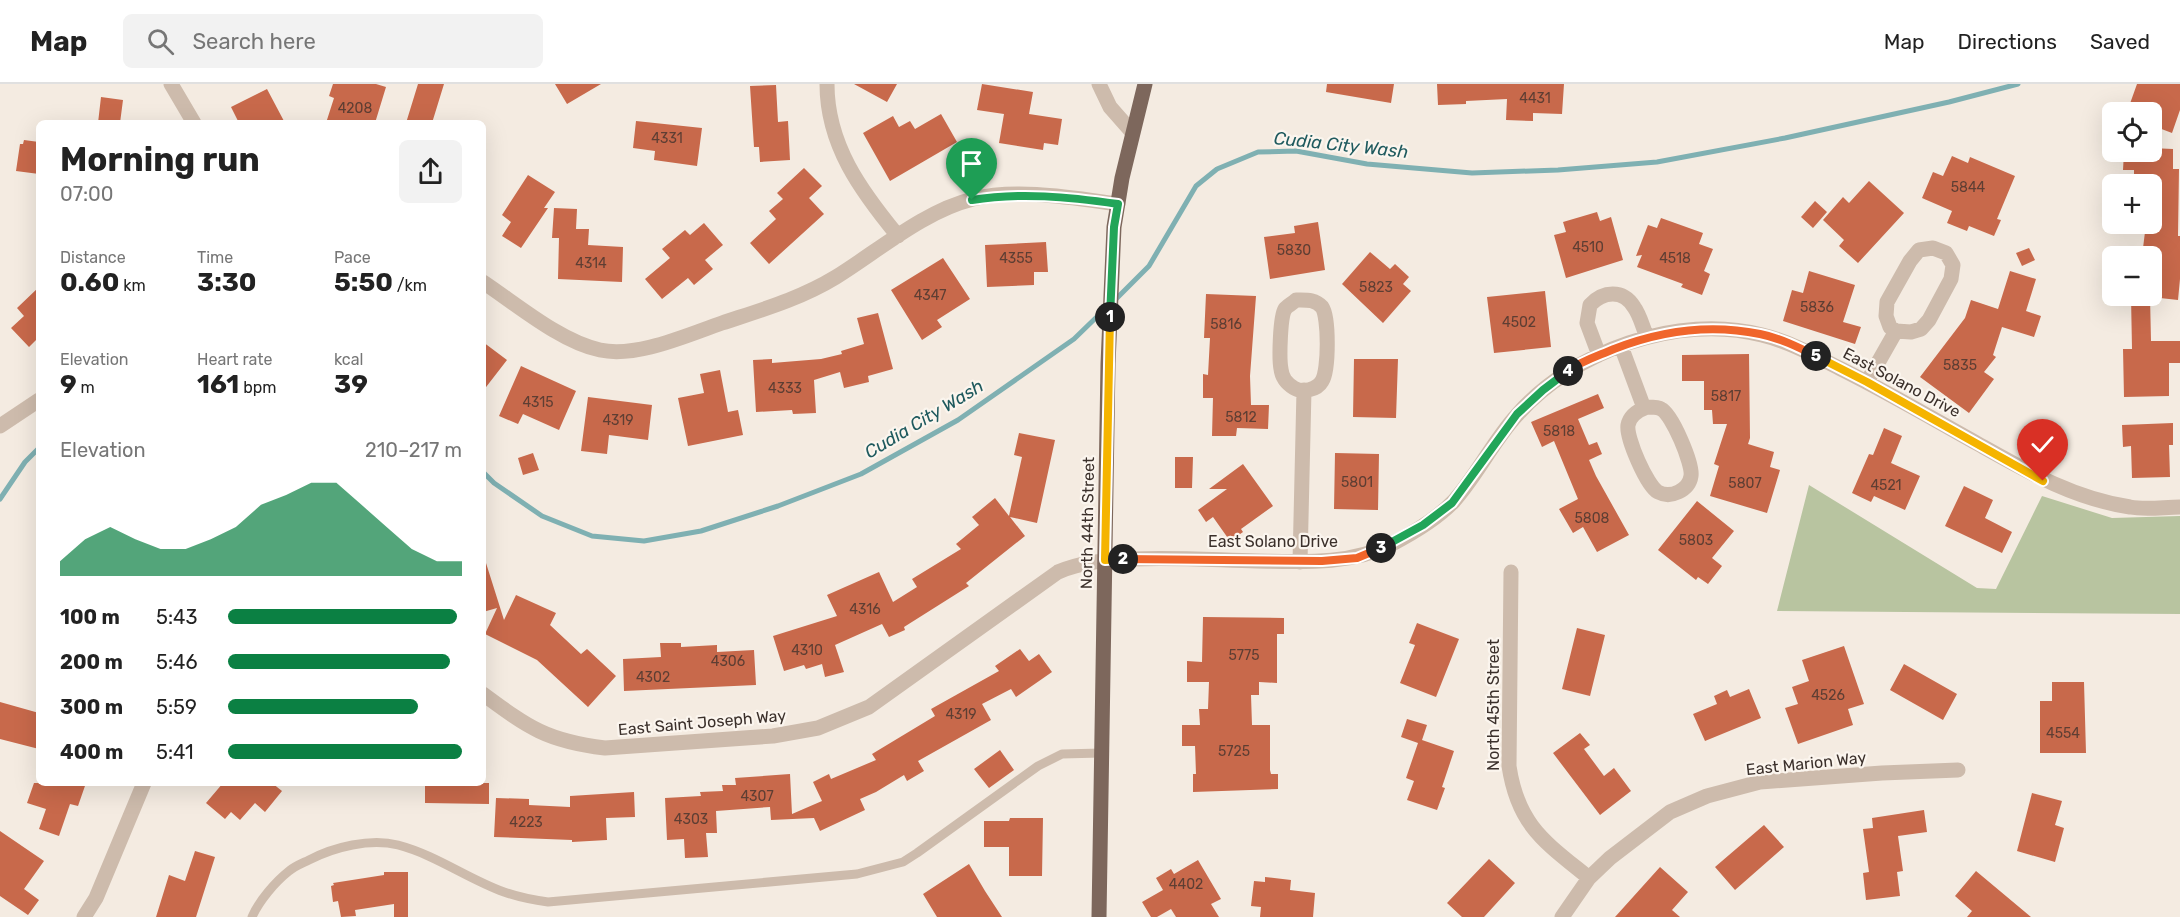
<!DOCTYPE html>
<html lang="en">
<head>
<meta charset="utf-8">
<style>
  :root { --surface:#fff; --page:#f2f2f2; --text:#222; --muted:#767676; --line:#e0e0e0; --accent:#0b8043 }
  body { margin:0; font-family:Rubik,sans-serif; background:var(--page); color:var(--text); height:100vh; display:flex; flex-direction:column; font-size:22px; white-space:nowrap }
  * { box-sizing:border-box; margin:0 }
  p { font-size:20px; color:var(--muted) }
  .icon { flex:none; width:33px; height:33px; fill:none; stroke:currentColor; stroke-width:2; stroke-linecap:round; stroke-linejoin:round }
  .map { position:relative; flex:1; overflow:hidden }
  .sheet { position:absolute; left:36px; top:36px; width:450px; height:666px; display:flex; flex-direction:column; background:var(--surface); border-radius:9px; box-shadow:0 6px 24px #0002 }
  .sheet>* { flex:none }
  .fabs { position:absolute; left:2102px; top:18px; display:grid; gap:12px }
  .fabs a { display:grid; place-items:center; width:60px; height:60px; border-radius:9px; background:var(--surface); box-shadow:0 6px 24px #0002; font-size:30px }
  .pin { position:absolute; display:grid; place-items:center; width:51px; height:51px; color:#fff; margin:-62px -26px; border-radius:50% 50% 50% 0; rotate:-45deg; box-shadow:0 0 6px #0007 }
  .pin .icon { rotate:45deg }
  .km { position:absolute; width:30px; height:30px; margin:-15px; border-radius:50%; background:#222; color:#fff; font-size:16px; line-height:30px; text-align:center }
  .round { display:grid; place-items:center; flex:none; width:63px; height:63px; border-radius:9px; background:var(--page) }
  .summary { display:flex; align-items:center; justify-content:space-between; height:102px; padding:0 24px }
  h1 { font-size:33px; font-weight:700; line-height:45px }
  .metrics { display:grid; grid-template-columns:repeat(3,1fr); gap:9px; height:102px; padding:6px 24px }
  .metrics div { display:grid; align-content:center }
  .metrics b { font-size:26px; font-weight:700 }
  .metrics small { font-size:16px; font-weight:400 }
  .metrics p { font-size:16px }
  .chart { height:168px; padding:12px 24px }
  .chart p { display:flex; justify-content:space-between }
  .chart svg { width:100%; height:108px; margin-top:6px; fill:var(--accent); opacity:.7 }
  ul { padding:0 24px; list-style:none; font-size:20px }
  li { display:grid; grid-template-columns:96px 72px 1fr; align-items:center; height:45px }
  li i { height:15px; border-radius:8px; background:var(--accent) }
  header { display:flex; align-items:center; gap:36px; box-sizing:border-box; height:84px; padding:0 30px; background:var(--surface); border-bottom:2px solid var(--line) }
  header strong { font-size:28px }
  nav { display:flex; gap:33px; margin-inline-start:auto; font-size:21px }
  .search { width:420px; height:54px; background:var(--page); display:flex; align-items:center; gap:15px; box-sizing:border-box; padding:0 21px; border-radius:9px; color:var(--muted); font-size:22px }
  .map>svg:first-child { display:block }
  .green { fill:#b8c4a0 }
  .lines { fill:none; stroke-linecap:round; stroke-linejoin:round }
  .stream { stroke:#7fb0b2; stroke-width:5 }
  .building { fill:#c8694b }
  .service { stroke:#cdbbac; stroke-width:9 }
  .minor { stroke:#cdbbac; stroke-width:15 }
  .primary { stroke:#7d675c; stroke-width:15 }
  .split-1-casing { stroke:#fff; stroke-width:12 }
  .split-2-casing { stroke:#fff; stroke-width:12 }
  .split-3-casing { stroke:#fff; stroke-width:12 }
  .split-4-casing { stroke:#fff; stroke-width:12 }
  .split-5-casing { stroke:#fff; stroke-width:12 }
  .split-6-casing { stroke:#fff; stroke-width:12 }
  .split-1 { stroke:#22a559; stroke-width:8 }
  .split-2 { stroke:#f5b400; stroke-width:8 }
  .split-3 { stroke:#f0652b; stroke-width:8 }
  .split-4 { stroke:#22a559; stroke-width:8 }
  .split-5 { stroke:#f0652b; stroke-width:8 }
  .split-6 { stroke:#f5b400; stroke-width:8 }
  .labels { text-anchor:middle; stroke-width:4.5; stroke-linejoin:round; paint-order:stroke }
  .number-label { font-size:14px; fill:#5e3e33 }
  .street-label { font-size:16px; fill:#3b302b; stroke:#fbf5ee }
  .water-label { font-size:18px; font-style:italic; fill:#1f5a5e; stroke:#fbf5ee }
</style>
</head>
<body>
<header>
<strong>Map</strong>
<div class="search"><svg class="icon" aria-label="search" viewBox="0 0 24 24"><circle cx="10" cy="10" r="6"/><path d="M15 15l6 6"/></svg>Search here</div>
<nav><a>Map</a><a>Directions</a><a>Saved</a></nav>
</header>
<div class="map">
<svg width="2180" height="833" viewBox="0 0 2180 833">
  <rect width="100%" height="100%" fill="#f4ebe1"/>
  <path class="green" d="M1809 401 1977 504 1996 505 2042 412 2112 434 2180 432V530L1777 527Z"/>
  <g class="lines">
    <path class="stream" d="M1115 216 1149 182 1196 102 1217 85 1258 68 1296 67 1367 80 1472 89 1558 86 1657 78 1785 54 1949 18 2018 0
      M483 388 494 399 542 432 592 452 644 457 701 447 778 422 861 390 958 336 1074 255 1106 224
      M0 415 25 378 39 364"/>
  </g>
  <path class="building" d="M333 0H376L386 3 375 39H326L334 14 329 12Z
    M418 0H444L432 39H406Z
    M555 0H601L567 20Z
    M854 0H897L887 18Z
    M982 0 1033 8 1029 30 1062 35 1058 61 1044 59 1043 66 999 59 1004 30 977 26Z
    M1327 0H1394L1391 19 1326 8Z
    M1437 0H1564L1562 30 1533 29V37L1506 36 1507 15 1466 17V20L1438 21Z
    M2137 0H2180V26L2172 49 2151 41V28H2127Z
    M776 1 778 38 788 37 790 76 760 78 759 63H754L750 2Z
    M267 5 285 39H239L231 23Z
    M101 13 123 16 120 39H98Z
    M941 30 957 58 890 97 863 49 893 32 899 43 910 37 915 45Z
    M636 37 702 44 697 82 654 76 655 67 633 64Z
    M24 56 39 58V90L16 87 20 60H23Z
    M2151 64 2173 65V85H2179L2178 152H2180V195L2178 216 2151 213V172H2142L2145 148 2151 149V100H2134V86H2123L2124 68H2151Z
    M1952 72 1968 79 1970 73 2015 92 1997 135 2001 136 1994 152 1969 142 1967 147 1947 139 1952 127 1922 114 1933 88 1943 92Z
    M804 84 822 102 809 114 824 130 769 180 750 159 776 135 769 127 783 115 777 109Z
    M528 91 555 108 544 124H548L521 164 502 152 511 138 502 131Z
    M1869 97 1904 129 1858 179 1839 162 1844 156 1823 136 1843 113 1849 119Z
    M1815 117 1827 128 1813 144 1801 133Z
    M554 124 577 125 576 145H589L588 161 623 163 622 198 558 195 559 154H552Z
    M1597 128 1600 137 1611 133 1623 176 1566 194 1554 151 1566 148 1563 138Z
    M1661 134 1703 149 1699 160 1713 165 1704 187 1710 190 1702 211 1681 203 1683 200 1637 183 1642 171 1636 172 1648 141 1657 144Z
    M1318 138 1325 186 1270 195 1264 153 1295 149 1294 142Z
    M704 139 723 161 705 176 713 185 694 201 688 194 662 215 645 195 670 174 662 165 685 146 690 151Z
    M1046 158 1048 188H1034V201L987 203 985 161Z
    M2029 164 2035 176 2022 182 2016 169Z
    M1370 168 1390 185 1395 180 1409 193 1403 200 1411 207 1383 239 1342 200Z
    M943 174 970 215 937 236 942 243 922 256 891 206Z
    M1809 187 1855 201 1843 238 1861 243 1855 260 1783 237 1792 206 1803 209Z
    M2010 187 2036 195 2026 227 2041 232 2034 253 2002 243 1993 271 1996 273 1984 288 1994 295 1969 329 1920 293 1965 234 1971 216 1998 225Z
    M39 203V253L29 263 11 244 24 232 17 224Z
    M1545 207 1551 263 1494 269 1487 213Z
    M1206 210 1256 212 1250 292 1251 321H1269L1268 345 1237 344 1236 352H1212L1213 314H1203V290L1208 291 1210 254H1204Z
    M2131 212H2150L2151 257H2180V279H2169V312L2124 313 2123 265H2132Z
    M878 229 893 285 868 292 869 298 844 304 840 288 814 296 816 329 793 330 792 326 756 328 753 276 772 275V279L821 275 842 270 841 267 864 260 857 234Z
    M483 258 507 276 483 307Z
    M1749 270 1750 354 1748 360 1774 368 1770 383 1780 386 1767 429 1710 412 1719 382 1714 380 1727 340H1713L1712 326H1704V297H1682V271Z
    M1354 275H1398L1396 334 1353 333Z
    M521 282 576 307 559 346 523 330 518 340 499 332Z
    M720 286 728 328 738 326 743 351 688 362 678 314 704 309 700 290Z
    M1598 310 1604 324 1578 335 1589 361 1597 358 1602 370 1589 376 1596 392 1629 451 1597 468 1583 443 1573 449 1559 425 1578 415 1554 357 1542 363 1531 338Z
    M588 313 652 321 648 356 609 351 607 370 581 367Z
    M2173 339V361H2169L2170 393 2132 394 2131 362 2123 363 2122 341Z
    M1884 344 1902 352 1891 379 1920 392 1905 426 1874 412 1871 418 1852 409 1869 370 1873 371Z
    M1019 349 1055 356 1037 439 1010 433 1025 452 966 499 969 502 904 543 905 546 889 553 882 540 835 561 844 588 825 593 822 580 806 585 804 581 784 587 773 552 837 532 827 511 879 488 893 518 917 503 912 495 961 465 956 460 979 441 972 433 995 414 1009 432 1022 373 1014 371Z
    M533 369 539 386 523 391 518 374Z
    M1335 369 1379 370 1378 426 1334 425Z
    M1175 373H1193L1192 404H1175Z
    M1243 380 1273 422 1241 445 1243 448 1230 457 1213 433 1206 438 1198 426 1227 405H1209Z
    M1964 402 1993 416 1985 434 2012 448 2002 469 1945 442Z
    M1697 417 1734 447 1712 474 1722 482 1708 500 1698 493 1696 496 1658 466Z
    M486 479 504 536 516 511 556 529 550 541 581 570 587 565 616 592 588 623 537 576 485 550 497 524 483 528V480Z
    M1203 533 1284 534V550H1277V599L1259 598V611H1251L1252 641H1270V686L1271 690H1278V705L1193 708V690H1196L1195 662H1182V641H1200L1199 625H1208L1209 598H1187V577L1202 578Z
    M1417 539 1459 555 1436 613 1400 599 1415 561 1409 559Z
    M1577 544 1605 551 1590 612 1562 605Z
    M660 559H681V563L717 561V568L754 566 756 601 624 607 623 575 661 573Z
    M1844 562 1864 620 1848 625 1853 641 1798 660 1785 624 1798 620 1792 603 1809 597 1802 576Z
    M1020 565 1029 577 1039 570 1052 588 1016 613 1011 605 982 620 991 636 918 677 924 687 907 697 904 691 876 708 860 715 865 726 820 747 814 734 771 736 770 723 716 727 717 749H706L708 773 685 774 684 755 667 756 665 714 701 712 700 708 723 707 722 701H736L735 694 790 690 792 730 822 717 813 698 829 690 831 695 876 676 872 670 935 632 931 625 999 587 995 582Z
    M1904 580 1957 610 1943 636 1890 606Z
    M2052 598H2084L2086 669H2040V617H2052Z
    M1749 605 1761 634 1705 657 1693 630 1717 620 1714 612 1727 606 1730 613Z
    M0 618 39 629V665L0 655Z
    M1407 635 1427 641 1422 656 1454 667 1442 703 1445 704 1437 726 1407 716 1414 697 1406 694 1418 659 1401 653Z
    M1580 649 1590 661 1584 665 1604 692 1614 684 1631 707 1600 731 1553 669Z
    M1000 666 1014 686 989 704 974 685Z
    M34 699H86L78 722 70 720 59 752 39 745 46 725 27 719Z
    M223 699H272L282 707 265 728 255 719 240 736 231 728 225 735 206 719Z
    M425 699H489V720L425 719Z
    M634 708 635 733 606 734 607 756 572 758V756L494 753 496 714 529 715V721L570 723V712Z
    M2032 709 2062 717 2055 741 2064 744 2055 778 2017 767Z
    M1924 726 1927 748 1898 752 1903 787 1897 788 1900 812 1866 816 1863 789 1869 788 1863 745 1873 744 1872 734Z
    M1010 734H1043L1042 792H1009V763H984V737H1009Z
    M1764 741 1784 763 1735 806 1715 783Z
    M0 747 44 777 24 805 39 816 28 831 0 812Z
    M195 767 215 773 196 833H156L169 791 185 797Z
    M1489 775 1515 799 1484 833H1462L1447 819Z
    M1198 776 1221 815 1211 820 1219 833H1176L1171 825 1157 833H1151L1142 818 1163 806 1156 794 1171 785 1174 790Z
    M969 780 985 807 1002 833H937L923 810Z
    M1660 783 1688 808 1672 826 1680 833H1615Z
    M1976 787 2031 833H1967L1972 827 1955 812Z
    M384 788H408V833H394V820L355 826 356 832 341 833 338 817 333 818 331 802 334 801 333 799 384 791Z
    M1265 793 1291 796 1290 806 1315 809 1313 833H1260L1261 823 1251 822 1254 797 1265 798Z"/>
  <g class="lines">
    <path class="service" d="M252 833C259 817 275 798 289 787 295 782 303 779 309 776 334 763 370 754 398 761 436 771 468 795 504 808 518 813 533 816 548 818L857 790 903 778 917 769 1038 682 1062 670 1101 669"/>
    <path class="minor" d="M171 0 194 39
      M827 0C827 61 861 107 898 152
      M1099 0 1110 23 1132 48
      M1933 164 1946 169 1953 181 1951 195 1929 236 1921 245 1911 248 1896 247 1890 243 1886 232 1887 218 1910 177 1919 166Z
      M483 198C516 220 561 258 600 266 637 274 687 251 722 239 761 226 800 215 836 193 878 167 924 127 973 115 1017 104 1073 114 1118 120
      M1296 216C1306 216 1315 215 1322 223 1329 233 1329 286 1322 297 1317 306 1302 309 1294 304 1286 299 1282 294 1281 285 1279 275 1280 233 1285 225 1287 222 1293 219 1296 216Z
      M1621 262 1644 324
      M1599 271 1587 239 1590 221C1603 207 1623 205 1634 223 1640 231 1643 244 1647 253
      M1867 298 1896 247
      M1647 323C1651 323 1658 323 1661 325 1672 330 1693 380 1691 392 1689 406 1671 415 1658 408 1647 402 1626 354 1628 341 1630 331 1639 326 1647 323Z
      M0 342 39 316
      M1300 478 1304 306
      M1511 488 1509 682C1518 742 1545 758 1589 794
      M483 610C529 644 547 657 605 664L773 652 818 644 869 623 1058 488C1081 478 1106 476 1132 475 1173 473 1215 476 1257 477 1303 478 1350 481 1392 460 1413 449 1438 434 1454 417 1478 390 1493 357 1517 331 1573 267 1678 229 1762 251 1791 258 1817 273 1843 286 1889 309 1935 336 1980 361 2028 388 2075 415 2130 423 2146 426 2164 423 2180 423
      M84 833 96 814 144 699
      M1562 833 1589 794 1610 774 1670 728 1707 712 1760 698 1882 689 1958 686"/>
    <path class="primary" d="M1099 833 1108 280 1114 143 1122 94 1145 0"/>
  </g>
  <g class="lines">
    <defs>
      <path id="split-1" d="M972 116C1020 108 1069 113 1118 120L1114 143 1110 233"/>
      <path id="split-2" d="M1110 233 1105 476 1123 475"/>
      <path id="split-3" d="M1123 475 1322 477 1357 474 1381 464"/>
      <path id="split-4" d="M1381 464 1423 441 1452 419 1517 330 1543 306 1568 287"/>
      <path id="split-5" d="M1568 287C1581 277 1598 272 1614 265 1660 247 1711 240 1760 250 1780 254 1798 263 1816 272"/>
      <path id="split-6" d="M1816 272 1867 298 2043 397"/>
    </defs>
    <use href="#split-1" class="split-1-casing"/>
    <use href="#split-2" class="split-2-casing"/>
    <use href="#split-3" class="split-3-casing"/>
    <use href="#split-4" class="split-4-casing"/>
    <use href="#split-5" class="split-5-casing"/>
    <use href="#split-6" class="split-6-casing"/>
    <use href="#split-1" class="split-1"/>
    <use href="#split-2" class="split-2"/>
    <use href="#split-3" class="split-3"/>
    <use href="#split-4" class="split-4"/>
    <use href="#split-5" class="split-5"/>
    <use href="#split-6" class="split-6"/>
  </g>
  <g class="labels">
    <g class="number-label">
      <text x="1535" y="19">4431</text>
      <text x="355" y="29">4208</text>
      <text x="667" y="59">4331</text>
      <text x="1968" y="108">5844</text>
      <text x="1588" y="168">4510</text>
      <text x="1294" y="171">5830</text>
      <text x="1016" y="179">4355</text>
      <text x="1675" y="179">4518</text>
      <text x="591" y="184">4314</text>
      <text x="1376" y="208">5823</text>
      <text x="930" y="216">4347</text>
      <text x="1817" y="228">5836</text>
      <text x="1519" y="243">4502</text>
      <text x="1226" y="245">5816</text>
      <text x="1960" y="286">5835</text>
      <text x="785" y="309">4333</text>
      <text x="1726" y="317">5817</text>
      <text x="538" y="323">4315</text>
      <text x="1241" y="338">5812</text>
      <text x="618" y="341">4319</text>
      <text x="1559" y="352">5818</text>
      <text x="1357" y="403">5801</text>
      <text x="1745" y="404">5807</text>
      <text x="1886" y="406">4521</text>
      <text x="1592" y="439">5808</text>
      <text x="1696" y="461">5803</text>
      <text x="865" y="530">4316</text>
      <text x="807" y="571">4310</text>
      <text x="1244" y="576">5775</text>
      <text x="728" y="582">4306</text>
      <text x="653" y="598">4302</text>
      <text x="1828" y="616">4526</text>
      <text x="961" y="635">4319</text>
      <text x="2063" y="654">4554</text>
      <text x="1234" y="672">5725</text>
      <text x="757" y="717">4307</text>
      <text x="691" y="740">4303</text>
      <text x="526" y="743">4223</text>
      <text x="1186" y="805">4402</text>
    </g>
    <g class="street-label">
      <text transform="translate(1902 298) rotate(28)" y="6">East Solano Drive</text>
      <text transform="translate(1087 439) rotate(-89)" y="6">North 44th Street</text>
      <text x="1273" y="463">East Solano Drive</text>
      <text transform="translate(1493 621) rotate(-90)" y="6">North 45th Street</text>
      <text transform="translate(702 638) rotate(-5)" y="6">East Saint Joseph Way</text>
      <text transform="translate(1806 679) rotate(-6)" y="6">East Marion Way</text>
    </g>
    <g class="water-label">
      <text transform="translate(1341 61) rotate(6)" y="6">Cudia City Wash</text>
      <text transform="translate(924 335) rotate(-31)" y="6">Cudia City Wash</text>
    </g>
  </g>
</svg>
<div class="fabs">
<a><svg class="icon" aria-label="locate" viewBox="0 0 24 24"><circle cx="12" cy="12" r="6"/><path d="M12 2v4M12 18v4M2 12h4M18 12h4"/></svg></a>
<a>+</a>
<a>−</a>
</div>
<div class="pin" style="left:972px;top:116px;background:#1e9e55"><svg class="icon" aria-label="arrive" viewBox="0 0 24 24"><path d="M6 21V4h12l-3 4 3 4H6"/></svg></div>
<div class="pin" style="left:2043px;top:397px;background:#d93025"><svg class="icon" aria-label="check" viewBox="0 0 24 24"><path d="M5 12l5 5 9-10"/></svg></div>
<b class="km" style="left:1110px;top:233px">1</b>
<b class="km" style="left:1123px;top:475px">2</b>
<b class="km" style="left:1381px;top:464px">3</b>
<b class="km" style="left:1568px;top:287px">4</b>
<b class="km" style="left:1816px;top:272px">5</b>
<section class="sheet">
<div class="summary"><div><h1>Morning run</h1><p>07:00</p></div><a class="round"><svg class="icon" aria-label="share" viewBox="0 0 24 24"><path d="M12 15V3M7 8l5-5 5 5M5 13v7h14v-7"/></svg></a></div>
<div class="metrics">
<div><p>Distance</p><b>0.60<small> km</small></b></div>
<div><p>Time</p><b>3:30</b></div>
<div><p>Pace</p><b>5:50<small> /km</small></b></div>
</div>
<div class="metrics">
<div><p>Elevation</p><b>9<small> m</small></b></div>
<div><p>Heart rate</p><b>161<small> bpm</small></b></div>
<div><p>kcal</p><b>39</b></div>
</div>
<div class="chart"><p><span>Elevation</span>210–217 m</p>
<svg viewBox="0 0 160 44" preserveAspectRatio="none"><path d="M0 44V38L10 29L20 24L30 29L40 33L50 33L60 29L70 24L80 15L90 11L100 6L110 6L120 15L130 24L140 33L150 38L160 38V44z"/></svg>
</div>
<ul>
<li><b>100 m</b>5:43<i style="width:98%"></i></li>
<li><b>200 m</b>5:46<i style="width:95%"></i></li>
<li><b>300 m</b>5:59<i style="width:81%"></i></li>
<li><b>400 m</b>5:41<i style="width:100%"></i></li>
</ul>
</section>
</div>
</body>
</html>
